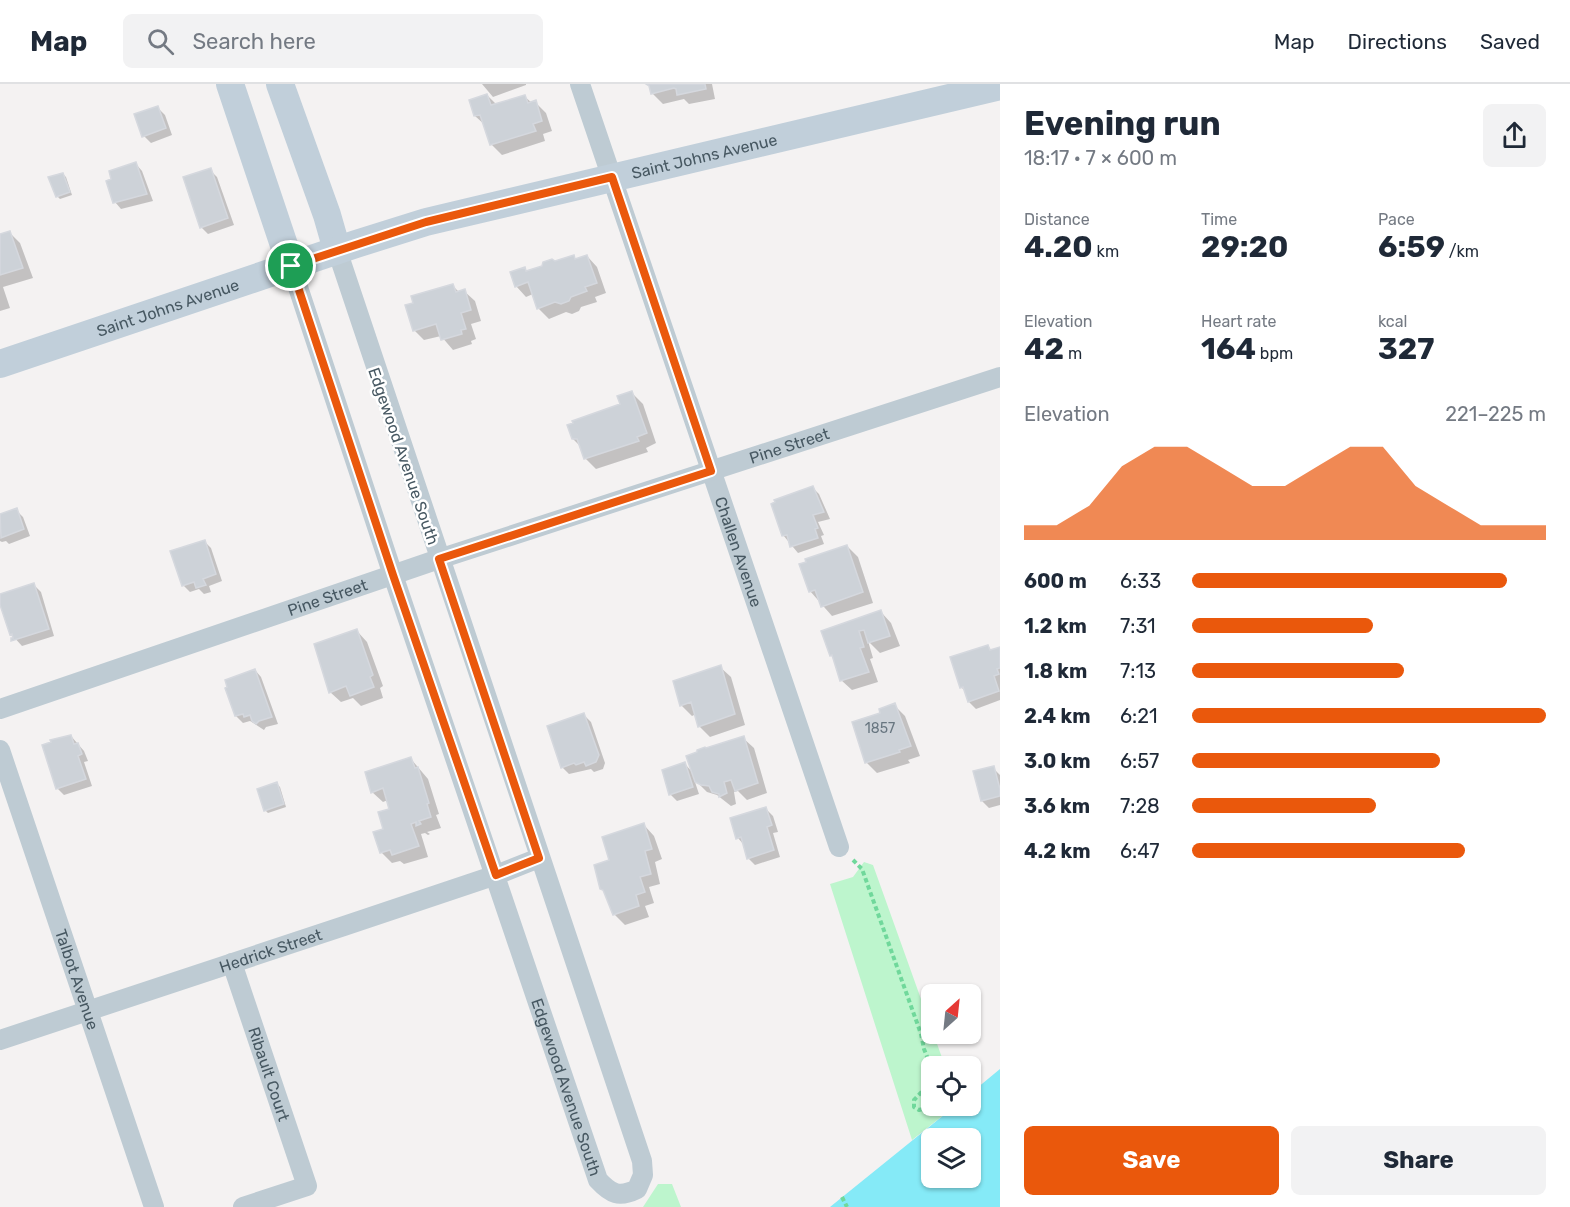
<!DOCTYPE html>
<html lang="en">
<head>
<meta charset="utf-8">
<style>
  :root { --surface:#fff; --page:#f2f2f3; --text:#1f2937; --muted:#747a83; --line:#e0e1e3; --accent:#ea580c }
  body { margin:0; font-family:Rubik,sans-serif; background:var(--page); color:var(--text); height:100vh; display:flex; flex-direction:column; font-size:22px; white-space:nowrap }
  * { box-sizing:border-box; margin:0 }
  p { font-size:20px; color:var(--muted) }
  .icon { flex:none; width:33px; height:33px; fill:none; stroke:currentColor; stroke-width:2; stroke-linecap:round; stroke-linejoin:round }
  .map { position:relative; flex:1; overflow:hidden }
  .sheet { display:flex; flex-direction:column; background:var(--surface); width:570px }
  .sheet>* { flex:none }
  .needle { width:39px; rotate:27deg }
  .controls { position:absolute; left:921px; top:900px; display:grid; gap:12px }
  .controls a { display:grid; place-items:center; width:60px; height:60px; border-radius:9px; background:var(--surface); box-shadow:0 2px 4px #0004; font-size:30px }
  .pin { position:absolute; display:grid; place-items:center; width:51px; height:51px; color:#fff; margin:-26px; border:3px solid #fff; border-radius:50%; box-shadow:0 2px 6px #0007 }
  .round { display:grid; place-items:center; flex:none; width:63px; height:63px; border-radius:9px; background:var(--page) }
  .headline { display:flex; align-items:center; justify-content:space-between; height:102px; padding:0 24px }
  h1 { font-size:33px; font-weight:700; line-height:45px }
  .figures { display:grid; grid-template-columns:repeat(3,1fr); gap:9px; height:102px; padding:6px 24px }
  .figures div { display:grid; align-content:center }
  .figures b { font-size:30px; font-weight:700 }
  .figures small { font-size:16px; font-weight:400 }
  .figures p { font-size:16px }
  .chart { height:168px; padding:12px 24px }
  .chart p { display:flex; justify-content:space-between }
  .chart svg { width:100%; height:108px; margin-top:6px; fill:var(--accent); opacity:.7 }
  .cta { display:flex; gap:12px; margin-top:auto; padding:12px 24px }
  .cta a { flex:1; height:69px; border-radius:9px; background:var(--accent); color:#fff; font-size:24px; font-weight:700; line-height:69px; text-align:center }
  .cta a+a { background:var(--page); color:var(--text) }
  ul { padding:0 24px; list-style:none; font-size:20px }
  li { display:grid; grid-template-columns:96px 72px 1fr; align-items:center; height:45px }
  li i { height:15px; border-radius:8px; background:var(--accent) }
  header { display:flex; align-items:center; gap:36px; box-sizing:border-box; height:84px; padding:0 30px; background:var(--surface); border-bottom:2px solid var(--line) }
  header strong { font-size:28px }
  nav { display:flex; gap:33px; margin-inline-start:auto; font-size:21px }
  .search { width:420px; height:54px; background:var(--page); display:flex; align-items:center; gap:15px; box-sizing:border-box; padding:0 21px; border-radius:9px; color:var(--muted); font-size:22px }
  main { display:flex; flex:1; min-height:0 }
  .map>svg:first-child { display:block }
  .green { fill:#bdf5cd }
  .water { fill:#85eaf7; fill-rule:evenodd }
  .shadow { fill:#0003 }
  .building { fill:#cdd2d8; stroke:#d5d8de; stroke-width:1.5 }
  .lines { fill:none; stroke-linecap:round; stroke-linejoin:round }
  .path { stroke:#70d89b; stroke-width:4; stroke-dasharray:4.5 3; stroke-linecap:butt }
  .street { stroke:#becbd3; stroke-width:20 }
  .secondary { stroke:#c1cfda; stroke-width:28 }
  .route-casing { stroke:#fff; stroke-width:12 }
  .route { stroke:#ea580c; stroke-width:8 }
  .labels { text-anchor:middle; stroke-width:5; stroke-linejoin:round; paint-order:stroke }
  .number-label { font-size:14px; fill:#687680 }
  .street-label { font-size:16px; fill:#475862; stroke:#fff }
</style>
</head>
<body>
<header>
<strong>Map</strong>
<div class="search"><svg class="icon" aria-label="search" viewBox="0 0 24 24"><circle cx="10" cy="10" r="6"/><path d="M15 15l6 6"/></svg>Search here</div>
<nav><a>Map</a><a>Directions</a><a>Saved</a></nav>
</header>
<main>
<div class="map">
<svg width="1000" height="1123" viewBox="0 0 1000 1123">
  <rect width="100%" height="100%" fill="#f4f2f2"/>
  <path class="green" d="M864 778 873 781 945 982H932V1022H955L912 1056 830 800 853 793Z
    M658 1100H672L681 1123H643Z"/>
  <path class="water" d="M1000 985V1123H830L955 1022H970L971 1009ZM932 1054H970V1094H932Z"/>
  <path class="shadow" d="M482 0H526V1L493 13Z
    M647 0H712L715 15 689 20 684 15 663 20 652 9 651 4Z
    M487 11 497 21 524 12 532 19 535 18 546 29 552 47 543 50 545 57 502 71 491 60 485 41 475 32Z
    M158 24 165 31 172 51 151 59 144 52Z
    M136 80 142 87 153 117 121 125 115 118Z
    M210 86 217 93 234 141 208 150 201 143Z
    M63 90 66 93 72 111 60 115 57 112Z
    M9 148 20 159 33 194 3 203 10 224 0 227V151Z
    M587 172 597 183 606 209 595 213 597 218 581 223 579 227 572 230 566 228 549 235 538 224 533 210 526 213 516 202 525 185 528 188 574 173 577 176Z
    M453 202 459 208 464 207 475 217 481 237 471 240 476 255 471 257 472 260 453 266 441 252 424 256 414 246 415 220Z
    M632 309 643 320 656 359 646 364 648 368 596 385 585 374 581 363 573 355 622 321Z
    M812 403 819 410 830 435 818 438 824 451 821 452 824 460 798 469 783 451 776 419Z
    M16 426 23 433 30 452 9 460 6 457 2 458 0 457V432Z
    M204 457 211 464 222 497 209 502 211 508 204 510 199 505 190 508 183 501Z
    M847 462 858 473 873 519 832 532 810 507Z
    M34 501 41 508 54 552 22 562 11 550 0 512Z
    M881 528 891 539 900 562 880 569 868 557 873 574 870 575 878 598 852 606 841 596 823 548Z
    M357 547 367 558 383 602 380 604 383 614 361 622 353 614 341 618 330 608Z
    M988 562 992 567 1000 565V616L976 625 969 618 966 608 961 603Z
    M720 583 731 593 745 641 710 653 699 642 696 630 692 632 681 621Z
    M255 586 261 593 278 640 266 643 264 646 250 637 243 639 236 632 229 604Z
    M894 621 905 632 920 672 908 676 910 679 877 689 866 678 882 630Z
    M584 631 591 638 605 679 603 685 594 688 591 685 569 690 562 683Z
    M71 652 84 667 88 677 84 678 92 702 64 711 57 704Z
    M743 654 754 664 767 709 747 716 738 707 734 708 736 720 731 722 717 711 707 708 694 695 699 710 677 717 670 710 685 680 693 689 706 666Z
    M411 675 428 695 439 730 436 731 441 744 427 748 430 750 428 751 425 749 421 750 428 773 404 780 400 777 392 779 381 768 384 746 391 726 388 716 383 718 372 708Z
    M993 684 1000 691V721L989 724 982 717Z
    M277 700 280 703 286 723 268 729 265 726Z
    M766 725 773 732 778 748 773 749 780 773 755 781 748 774 744 761 738 754Z
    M644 741 654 752 662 775 655 778 660 800 649 803 654 819 645 822 649 833 625 841 614 830 605 808 601 805 611 777Z"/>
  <path class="building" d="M646 0H705L706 5 677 11 676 5 674 4 651 10 649 2Z
    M487 10 491 21 525 11 528 19 536 16 542 37 533 40 536 47 490 61 480 31 474 32 469 16Z
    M158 22 166 44 142 53 134 30Z
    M136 78 147 110 113 119 106 97 111 95 109 87Z
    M211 84 228 134 200 144 183 93Z
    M63 89 70 108 56 113 48 93Z
    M10 147 23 184 0 191V150Z
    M574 171 575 175 587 171 597 199 585 203 587 207 571 213 569 217 561 220 555 218 537 225 528 198 515 203 510 188 525 183 526 187 542 182 543 178 552 175 555 177Z
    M453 200 456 208 465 205 471 226 461 229 466 245 461 246 462 250 441 256 436 240 413 247 405 221 413 219 411 212Z
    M632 307 647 349 637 353 639 357 584 375 577 355H572L567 341 573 339 572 337 620 320 617 312Z
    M813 402 824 428 813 431 818 444 815 445 818 454 790 463 787 451 782 452 771 420 775 418 774 416Z
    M17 424 24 445 1 454 0 430Z
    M205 456 216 490 203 495 206 501 196 504 194 498 182 502 170 467Z
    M847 461 863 508 821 523 815 506 809 508 799 480 806 478 805 475Z
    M34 499 49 545 11 557V554H13L12 550 10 551 0 521V510Z
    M881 526 890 552 868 559 864 546 859 547 864 563 860 564 869 588 840 597 832 571 830 572 821 547Z
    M357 545 373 591 370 593 374 603 350 612 346 602 329 609 314 560Z
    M988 561 990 566 1000 563V584L997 585 999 590 994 592 999 607 968 618 963 603 960 604 950 573Z
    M721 581 735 630 698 643 691 618 680 622 673 597Z
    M255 585 272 633 259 637 256 640 252 637 250 631 244 633 243 630 235 632 225 604 227 603 225 596Z
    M895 619 911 662 899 666 900 668 865 679 852 638 880 629 879 625Z
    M584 629 599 671 596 678 586 682 584 678 576 681 574 679 561 684 547 642Z
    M71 651 74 660 78 659 82 670 78 672 86 695 56 705 42 661 51 658 50 656Z
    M744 652 758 699 735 707 731 696 724 698 727 709 719 713V710L712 708 709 702 701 701 695 698 686 672 697 668V666L705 663 706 664Z
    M411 673 415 684 418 683 429 719 427 720 431 733 419 737 421 740 416 742V738L411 740 419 762 392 771 390 766 380 769 373 748 383 745 378 728 389 725 383 704 371 709 365 688Z
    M685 678 693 703 669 711 662 686Z
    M994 682 1000 705V712L981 717 973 687Z
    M277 698 284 720 264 727 257 705Z
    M766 723 772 741 767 743 774 766 747 775 741 753 736 755 730 734Z
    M644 739 652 765 645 767 651 790 640 793 645 808 636 811 639 822 613 831 603 806 600 805 594 781 609 776 602 753Z"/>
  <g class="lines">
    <path class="path" d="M853 776 862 785 921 950 924 965 932 985
      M932 997 914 1016V1023L919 1026 934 1022
      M842 1113 847 1123"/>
    <g class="street">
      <path id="s1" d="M580 0 839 763"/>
      <path id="s2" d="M291 182 393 491 598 1096C611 1110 619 1114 637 1105L643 1091 642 1077 337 166"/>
      <path id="s3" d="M0 625 439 475 1000 293"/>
      <path id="s4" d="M0 666 154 1123"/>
      <path id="s5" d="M232 879 307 1102 243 1123"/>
      <path id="s6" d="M0 956 344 842 496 791 539 774"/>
    </g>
    <g class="secondary">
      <path d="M230 0 291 182"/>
      <path d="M280 0 327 131 337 166"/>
      <path id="s7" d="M0 280 356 160 426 138 1000 2"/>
    </g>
  </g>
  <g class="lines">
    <defs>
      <path id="route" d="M612 93 711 387 439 475 539 774 496 791 393 491 291 182 426 138Z"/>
    </defs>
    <use href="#route" class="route-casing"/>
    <use href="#route" class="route"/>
  </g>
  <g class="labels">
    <g class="number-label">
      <text x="880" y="649">1857</text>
    </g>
    <g class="street-label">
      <text dy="6" stroke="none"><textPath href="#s7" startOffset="735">Saint Johns Avenue</textPath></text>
      <text dy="6" stroke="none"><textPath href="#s7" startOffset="177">Saint Johns Avenue</textPath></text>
      <text dy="6" stroke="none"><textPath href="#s3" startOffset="832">Pine Street</textPath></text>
      <text transform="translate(404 372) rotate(71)" y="6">Edgewood Avenue South</text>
      <text dy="6" stroke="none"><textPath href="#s1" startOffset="494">Challen Avenue</textPath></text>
      <text dy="6" stroke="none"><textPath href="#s3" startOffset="346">Pine Street</textPath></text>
      <text dy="6" stroke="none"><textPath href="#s6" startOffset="285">Hedrick Street</textPath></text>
      <text dy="6" stroke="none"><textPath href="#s4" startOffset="242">Talbot Avenue</textPath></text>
      <text dy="6" stroke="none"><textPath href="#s5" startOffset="117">Ribault Court</textPath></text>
      <text dy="6" stroke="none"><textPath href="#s2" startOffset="866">Edgewood Avenue South</textPath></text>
    </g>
  </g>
</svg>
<div class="controls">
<a><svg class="needle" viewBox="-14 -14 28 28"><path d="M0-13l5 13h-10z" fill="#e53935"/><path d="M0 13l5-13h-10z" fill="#747a83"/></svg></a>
<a><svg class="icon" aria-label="locate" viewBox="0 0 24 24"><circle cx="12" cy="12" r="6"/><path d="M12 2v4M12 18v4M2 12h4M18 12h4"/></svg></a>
<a><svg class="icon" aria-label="layers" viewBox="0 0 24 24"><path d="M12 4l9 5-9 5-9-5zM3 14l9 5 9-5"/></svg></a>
</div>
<div class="pin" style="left:291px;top:182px;background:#1e9e55"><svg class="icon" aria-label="arrive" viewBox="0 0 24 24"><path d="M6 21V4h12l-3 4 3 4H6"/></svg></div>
</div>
<section class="sheet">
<div class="headline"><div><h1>Evening run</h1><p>18:17 · 7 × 600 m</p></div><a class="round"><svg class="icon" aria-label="share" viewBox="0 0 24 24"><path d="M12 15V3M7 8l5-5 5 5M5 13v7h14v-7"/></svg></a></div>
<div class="figures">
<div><p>Distance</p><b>4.20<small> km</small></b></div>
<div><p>Time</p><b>29:20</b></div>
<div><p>Pace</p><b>6:59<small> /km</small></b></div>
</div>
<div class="figures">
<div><p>Elevation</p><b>42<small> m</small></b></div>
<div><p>Heart rate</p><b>164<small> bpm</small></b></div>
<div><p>kcal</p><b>327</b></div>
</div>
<div class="chart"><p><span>Elevation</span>221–225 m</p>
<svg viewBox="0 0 160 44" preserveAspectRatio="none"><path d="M0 44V38L10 38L20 30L30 14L40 6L50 6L60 14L70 22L80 22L90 14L100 6L110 6L120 22L130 30L140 38L150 38L160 38V44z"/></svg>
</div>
<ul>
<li><b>600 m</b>6:33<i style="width:89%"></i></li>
<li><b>1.2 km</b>7:31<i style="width:51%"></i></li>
<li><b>1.8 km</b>7:13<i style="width:60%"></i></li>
<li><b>2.4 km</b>6:21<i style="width:100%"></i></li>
<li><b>3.0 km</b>6:57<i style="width:70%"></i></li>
<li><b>3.6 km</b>7:28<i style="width:52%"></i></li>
<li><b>4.2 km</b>6:47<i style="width:77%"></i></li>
</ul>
<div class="cta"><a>Save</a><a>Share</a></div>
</section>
</main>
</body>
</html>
